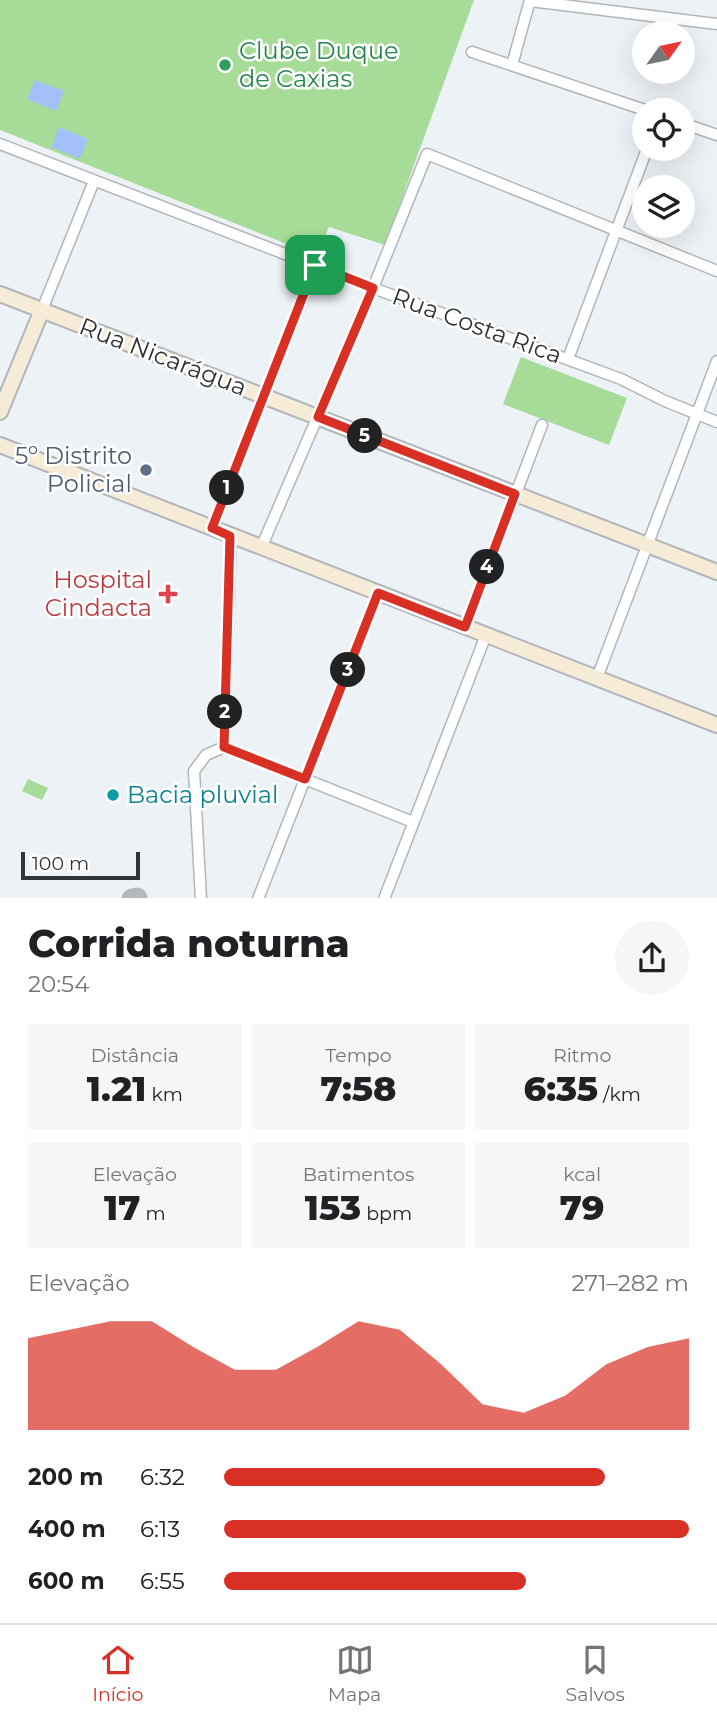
<!DOCTYPE html>
<html lang="pt">
<head>
<meta charset="utf-8">
<style>
  :root { --surface:#fff; --page:#f6f6f6; --text:#202124; --muted:#757577; --line:#e0e0e0; --accent:#d93025 }
  body { margin:0; font-family:Montserrat,sans-serif; background:var(--page); color:var(--text); height:100vh; display:flex; flex-direction:column; font-size:26px; white-space:nowrap }
  * { box-sizing:border-box; margin:0 }
  p { font-size:23px; color:var(--muted) }
  .icon { flex:none; width:38px; height:38px; fill:none; stroke:currentColor; stroke-width:2; stroke-linecap:round; stroke-linejoin:round }
  .map { position:relative; height:898px; overflow:hidden }
  .panel { display:flex; flex-direction:column; background:var(--surface); flex:1 }
  .panel>* { flex:none }
  .needle { width:46px; rotate:57deg }
  .fabs { position:absolute; left:632px; top:21px; display:grid; gap:14px }
  .fabs a { display:grid; place-items:center; width:63px; height:63px; border-radius:50%; background:var(--surface); box-shadow:0 7px 28px #0002; font-size:35px }
  .scale { position:absolute; left:21px; bottom:18px; width:119px; box-sizing:border-box; padding-left:7px; border:4px solid #313334; border-top:0; font-size:19px; line-height:24px; white-space:nowrap; color:#313334; -webkit-text-stroke:5px #fff; paint-order:stroke }
  .pin { position:absolute; display:grid; place-items:center; width:60px; height:60px; color:#fff; margin:-30px; border-radius:14px; box-shadow:0 4px 10px #0006 }
  .km { position:absolute; width:35px; height:35px; margin:-18px; border-radius:50%; background:#222; color:#fff; font-size:19px; line-height:35px; text-align:center }
  .round { display:grid; place-items:center; flex:none; width:74px; height:74px; border-radius:37px; background:var(--page) }
  .summary { display:flex; align-items:center; justify-content:space-between; height:119px; padding:0 28px }
  h1 { font-size:38px; font-weight:800; line-height:52px }
  .stats { display:grid; grid-template-columns:repeat(3,1fr); gap:10px; height:119px; padding:7px 28px }
  .stats div { display:grid; align-content:center; border-radius:0px; background:var(--page); text-align:center }
  .stats b { font-size:35px; font-weight:800 }
  .stats small { font-size:19px; font-weight:400 }
  .stats p { font-size:19px }
  .chart { height:196px; padding:14px 28px }
  .chart p { display:flex; justify-content:space-between }
  .chart svg { width:100%; height:126px; margin-top:7px; fill:var(--accent); opacity:.7 }
  ul { padding:0 28px; list-style:none; font-size:23px }
  li { display:grid; grid-template-columns:112px 84px 1fr; align-items:center; height:52px }
  li i { height:18px; border-radius:9px; background:var(--accent) }
  .tabs { display:flex; justify-content:space-around; align-items:center; height:98px; border-top:2px solid var(--line); background:var(--surface); font-size:19px; color:var(--muted) }
  .tabs a { display:grid; justify-items:center; gap:4px }
  .tabs .on { color:var(--accent) }
  .map>svg:first-child { display:block }
  .green { fill:#a7dc98 }
  .water { fill:#a3c0fb }
  .lines { fill:none; stroke-linecap:round; stroke-linejoin:round }
  .taxiway { stroke:#b4b8bb; stroke-width:21 }
  .street-casing { stroke:#b2b5ba; stroke-width:13 }
  .secondary-casing { stroke:#b2b5ba; stroke-width:18 }
  .street { stroke:#fff; stroke-width:10 }
  .secondary { stroke:#f6ebd6; stroke-width:14 }
  .route-casing { stroke:#fff; stroke-width:14 }
  .route { stroke:#d93025; stroke-width:9 }
  .leisure-dot { fill:#2e9e5b; stroke:#fff; stroke-width:2.5 }
  .service-dot { fill:#5c6f8a; stroke:#fff; stroke-width:2.5 }
  .health-dot { fill:#e0444e; stroke:#fff; stroke-width:2.5 }
  .culture-dot { fill:#0f9aa8; stroke:#fff; stroke-width:2.5 }
  .labels { text-anchor:middle; stroke-width:5; stroke-linejoin:round; paint-order:stroke }
  .leisure-label { font-size:24px; fill:#27864d; stroke:#fff; text-anchor:start }
  .street-label { font-size:24px; fill:#313334; stroke:#fff }
  .service-label { font-size:24px; fill:#4e5e75; stroke:#fff; text-anchor:end }
  .health-label { font-size:24px; fill:#be3a42; stroke:#fff; text-anchor:end }
  .culture-label { font-size:24px; fill:#0d838f; stroke:#fff; text-anchor:start }
</style>
</head>
<body>
<div class="map">
<svg width="717" height="899" viewBox="0 0 717 899">
  <rect width="100%" height="100%" fill="#edf2f6"/>
  <path class="green" d="M0 0H474L385 245 329 227 317 256 0 130Z
    M521 357 627 398 609 445 503 404Z
    M28 779 48 788 42 800 22 791Z"/>
  <path class="water" d="M35 80 64 91 56 111 27 99Z
    M59 127 88 139 80 159 51 147Z"/>
  <g class="lines">
    <path class="taxiway" d="M132 899 137 898"/>
    <defs>
      <path id="street" d="M530 1 717 24
        M472 52 645 110
        M512 65 530 0
        M682 123 717 135
        M0 144 373 288 621 379 665 401 717 422
        M42 310 94 181
        M568 359 647 149
        M212 528 315 266
        M261 548 373 288 427 154 717 271
        M465 627 542 425
        M597 678 717 361
        M224 747 231 535
        M224 747 413 822
        M201 899 194 771 206 755 224 747
        M258 899 378 593
        M384 899 486 635"/>
      <path id="secondary" d="M0 294 717 572
        M0 412 42 310
        M0 445 717 725"/>
    </defs>
    <use href="#street" class="street-casing"/>
    <use href="#secondary" class="secondary-casing"/>
    <use href="#street" class="street"/>
    <use href="#secondary" class="secondary"/>
  </g>
  <g class="lines">
    <defs>
      <path id="route" d="M315 265 373 288 318 417 515 494 465 627 378 593 305 779 224 747 230 536 212 528Z"/>
    </defs>
    <use href="#route" class="route-casing"/>
    <use href="#route" class="route"/>
  </g>
  <circle class="leisure-dot" cx="225" cy="65" r="7"/>
  <circle class="service-dot" cx="146" cy="470" r="7"/>
  <path class="health-dot" d="M164.5 583.5h7v7h7v7h-7v7h-7v-7h-7v-7h7z"/>
  <circle class="culture-dot" cx="113" cy="795" r="7"/>
  <g class="labels">
    <g class="leisure-label">
      <text x="239" y="59">Clube Duque<tspan x="239" dy="28">de Caxias</tspan></text>
    </g>
    <g class="street-label">
      <text transform="translate(477 326) rotate(20)" y="8">Rua Costa Rica</text>
      <text transform="translate(163 357) rotate(21)" y="8">Rua Nicarágua</text>
    </g>
    <g class="service-label">
      <text x="132" y="464">5º Distrito<tspan x="132" dy="28">Policial</tspan></text>
    </g>
    <g class="health-label">
      <text x="152" y="588">Hospital<tspan x="152" dy="28">Cindacta</tspan></text>
    </g>
    <g class="culture-label">
      <text x="127" y="803">Bacia pluvial</text>
    </g>
  </g>
</svg>
<div class="fabs">
<a><svg class="needle" viewBox="-14 -14 28 28"><path d="M0-13l5 13h-10z" fill="#e53935"/><path d="M0 13l5-13h-10z" fill="#757577"/></svg></a>
<a><svg class="icon" aria-label="locate" viewBox="0 0 24 24"><circle cx="12" cy="12" r="6"/><path d="M12 2v4M12 18v4M2 12h4M18 12h4"/></svg></a>
<a><svg class="icon" aria-label="layers" viewBox="0 0 24 24"><path d="M12 4l9 5-9 5-9-5zM3 14l9 5 9-5"/></svg></a>
</div>
<div class="scale">100 m</div>
<div class="pin" style="left:315px;top:265px;background:#1e9e55"><svg class="icon" aria-label="arrive" viewBox="0 0 24 24"><path d="M6 21V4h12l-3 4 3 4H6"/></svg></div>
<b class="km" style="left:227px;top:488px">1</b>
<b class="km" style="left:225px;top:712px">2</b>
<b class="km" style="left:348px;top:670px">3</b>
<b class="km" style="left:487px;top:567px">4</b>
<b class="km" style="left:365px;top:436px">5</b>
</div>
<section class="panel">
<div class="summary"><div><h1>Corrida noturna</h1><p>20:54</p></div><a class="round"><svg class="icon" aria-label="share" viewBox="0 0 24 24"><path d="M12 15V3M7 8l5-5 5 5M5 13v7h14v-7"/></svg></a></div>
<div class="stats">
<div><p>Distância</p><b>1.21<small> km</small></b></div>
<div><p>Tempo</p><b>7:58</b></div>
<div><p>Ritmo</p><b>6:35<small> /km</small></b></div>
</div>
<div class="stats">
<div><p>Elevação</p><b>17<small> m</small></b></div>
<div><p>Batimentos</p><b>153<small> bpm</small></b></div>
<div><p>kcal</p><b>79</b></div>
</div>
<div class="chart"><p><span>Elevação</span>271–282 m</p>
<svg viewBox="0 0 160 44" preserveAspectRatio="none"><path d="M0 44V12L10 9L20 6L30 6L40 15L50 23L60 23L70 15L80 6L90 9L100 21L110 35L120 38L130 32L140 21L150 15L160 12V44z"/></svg>
</div>
<ul>
<li><b>200 m</b>6:32<i style="width:82%"></i></li>
<li><b>400 m</b>6:13<i style="width:100%"></i></li>
<li><b>600 m</b>6:55<i style="width:65%"></i></li>
</ul>
</section>
<nav class="tabs">
<a class="on"><svg class="icon" aria-label="home" viewBox="0 0 24 24"><path d="M3 11l9-7 9 7M6 9v11h12V9"/></svg>Início</a>
<a><svg class="icon" aria-label="map" viewBox="0 0 24 24"><path d="M3 6l6-2 6 2 6-2v14l-6 2-6-2-6 2zM9 4v14M15 6v14"/></svg>Mapa</a>
<a><svg class="icon" aria-label="saved" viewBox="0 0 24 24"><path d="M7 4h10v16l-5-4-5 4z"/></svg>Salvos</a>
</nav>
</body>
</html>
